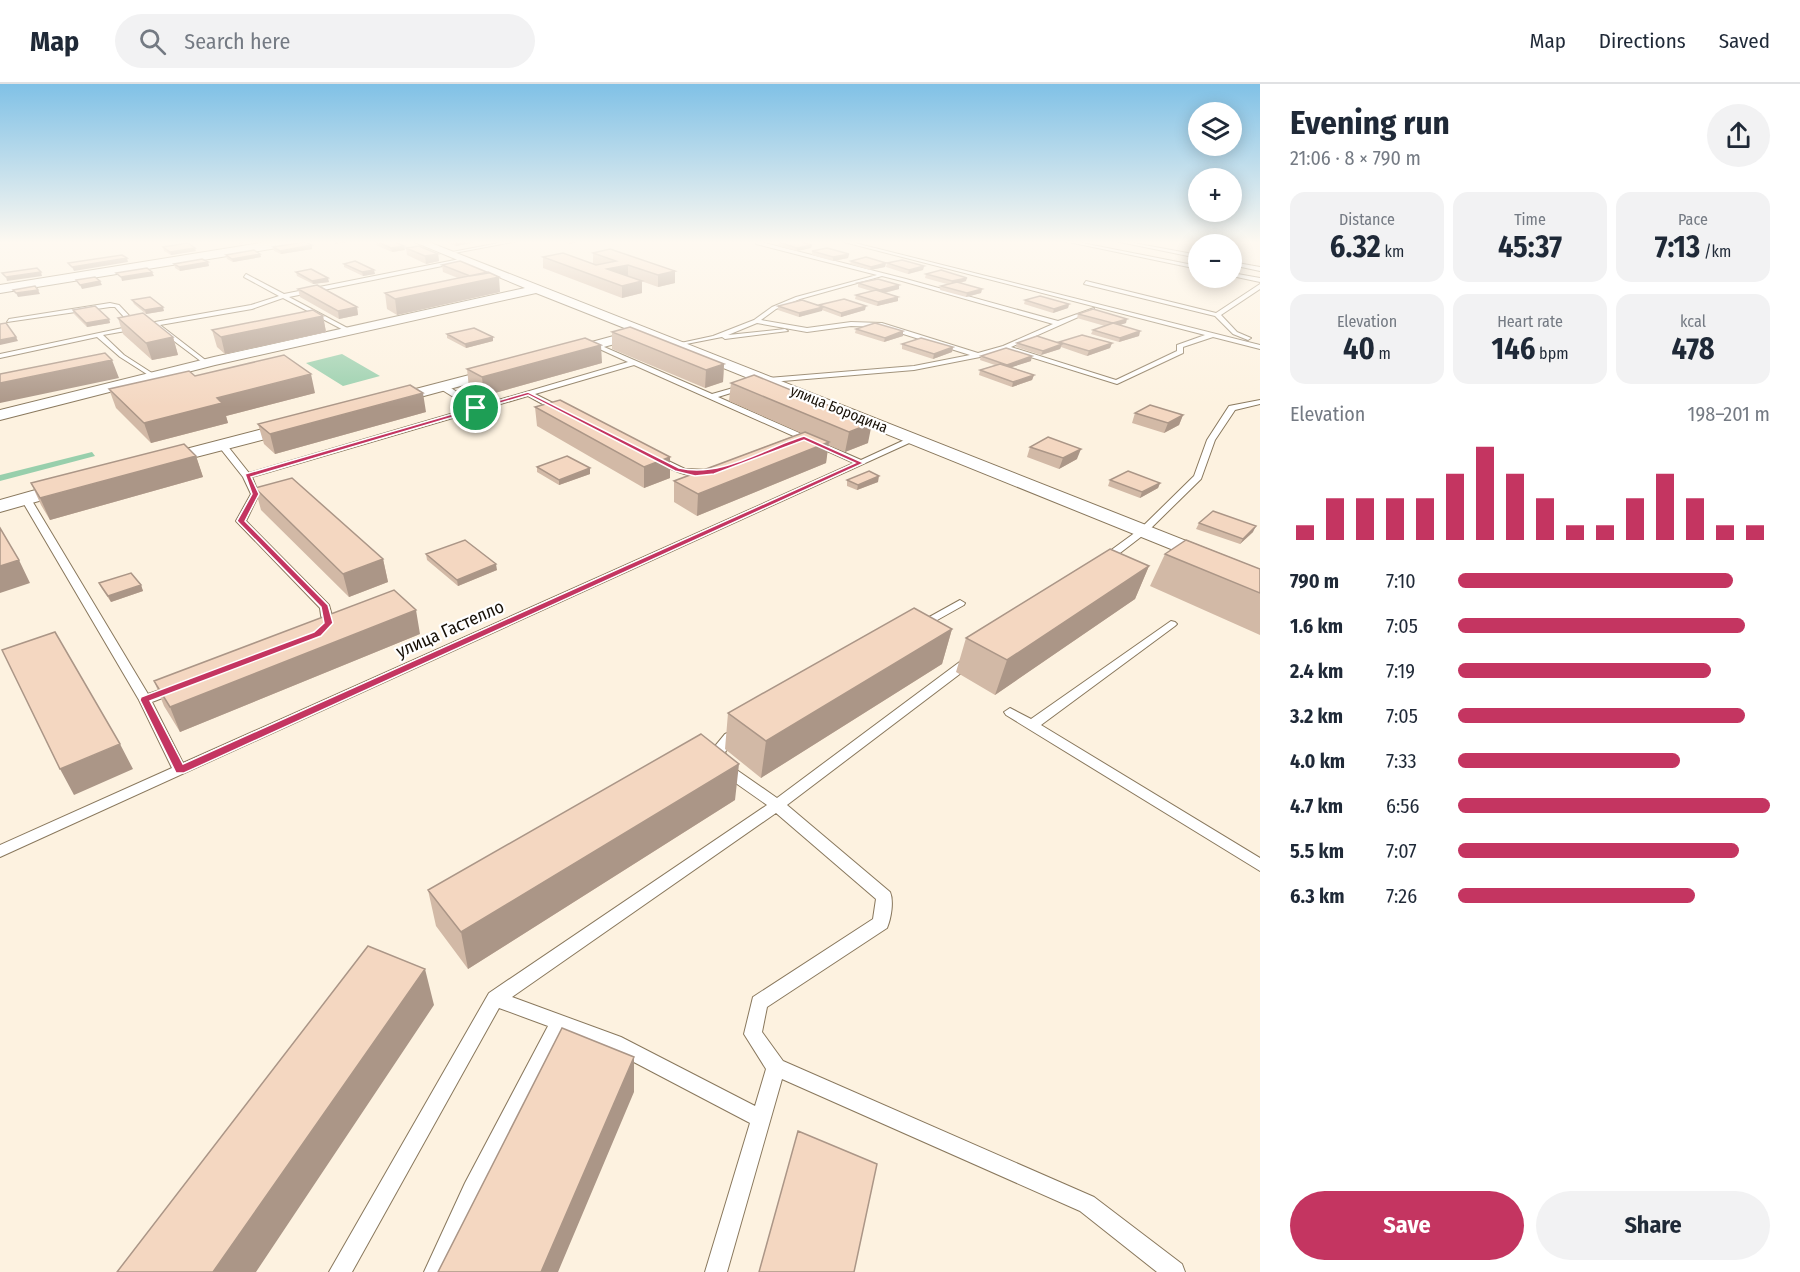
<!DOCTYPE html>
<html lang="en">
<head>
<meta charset="utf-8">
<style>
  :root { --surface:#fff; --page:#f2f2f3; --text:#1f2937; --muted:#747a83; --line:#e0e1e3; --accent:#c43561 }
  body { margin:0; font-family:"Fira Sans Condensed",sans-serif; background:var(--page); color:var(--text); height:100vh; display:flex; flex-direction:column; font-size:22px; white-space:nowrap }
  * { box-sizing:border-box; margin:0 }
  p { font-size:20px; color:var(--muted) }
  .icon { flex:none; width:33px; height:33px; fill:none; stroke:currentColor; stroke-width:2; stroke-linecap:round; stroke-linejoin:round }
  .map { position:relative; flex:1; overflow:hidden }
  .sheet { display:flex; flex-direction:column; background:var(--surface); width:540px }
  .sheet>* { flex:none }
  .controls { position:absolute; left:1188px; top:18px; display:grid; gap:12px }
  .controls a { display:grid; place-items:center; width:54px; height:54px; border-radius:50%; background:var(--surface); box-shadow:0 3px 15px #0003; font-size:30px }
  .pin { position:absolute; display:grid; place-items:center; width:51px; height:51px; color:#fff; margin:-26px; border:3px solid #fff; border-radius:50%; box-shadow:0 2px 6px #0007 }
  .round { display:grid; place-items:center; flex:none; width:63px; height:63px; border-radius:32px; background:var(--page) }
  .head { display:flex; align-items:center; justify-content:space-between; height:102px; padding:0 30px }
  h1 { font-size:33px; font-weight:700; line-height:45px }
  .figures { display:grid; grid-template-columns:repeat(3,1fr); gap:9px; height:102px; padding:6px 30px }
  .figures div { display:grid; align-content:center; border-radius:15px; background:var(--page); text-align:center }
  .figures b { font-size:30px; font-weight:700 }
  .figures small { font-size:16px; font-weight:400 }
  .figures p { font-size:16px }
  .chart { height:168px; padding:12px 30px }
  .chart p { display:flex; justify-content:space-between }
  .chart svg { width:100%; height:108px; margin-top:6px; stroke:var(--accent); stroke-width:6 }
  .primary-button { display:flex; gap:12px; margin-top:auto; padding:12px 30px }
  .primary-button a { flex:1; height:69px; border-radius:36px; background:var(--accent); color:#fff; font-size:24px; font-weight:700; line-height:69px; text-align:center }
  .primary-button a+a { background:var(--page); color:var(--text) }
  ul { padding:0 30px; list-style:none; font-size:20px }
  li { display:grid; grid-template-columns:96px 72px 1fr; align-items:center; height:45px }
  li i { height:15px; border-radius:8px; background:var(--accent) }
  header { display:flex; align-items:center; gap:36px; box-sizing:border-box; height:84px; padding:0 30px; background:var(--surface); border-bottom:2px solid var(--line) }
  header strong { font-size:28px }
  nav { display:flex; gap:33px; margin-inline-start:auto; font-size:21px }
  .search { width:420px; height:54px; background:var(--page); display:flex; align-items:center; gap:15px; box-sizing:border-box; padding:0 21px; border-radius:33px; color:var(--muted); font-size:22px }
  main { display:flex; flex:1; min-height:0 }
  .map>svg:first-child { display:block }
  .green { fill:#98cfac }
  .lines { fill:none; stroke-linecap:round; stroke-linejoin:round }
  .service-casing { stroke:#89785d; stroke-width:2 }
  .minor-casing { stroke:#89785d; stroke-width:2 }
  .tertiary-casing { stroke:#89785d; stroke-width:2 }
  .service { fill:#fff; fill-rule:evenodd }
  .minor { fill:#fff; fill-rule:evenodd }
  .tertiary { fill:#fff; fill-rule:evenodd }
  .wall { fill:#d2b9a6 }
  .shaded-wall { fill:#ab9687 }
  .building { fill:#f4d7c1; stroke:#ab9687; stroke-width:1.5 }
  .route { fill:#c43561; stroke:#fff; stroke-width:1.5; fill-rule:evenodd }
  .labels { text-anchor:middle; stroke-width:4.5; stroke-linejoin:round; paint-order:stroke }
  .far-street-label { font-size:15px; fill:#191208; stroke:#fff }
  .street-label { font-size:18px; fill:#191208; stroke:#fff }
</style>
</head>
<body>
<header>
<strong>Map</strong>
<div class="search"><svg class="icon" aria-label="search" viewBox="0 0 24 24"><circle cx="10" cy="10" r="6"/><path d="M15 15l6 6"/></svg>Search here</div>
<nav><a>Map</a><a>Directions</a><a>Saved</a></nav>
</header>
<main>
<div class="map">
<svg width="1260" height="1188" viewBox="0 0 1260 1188">
  <rect width="100%" height="100%" fill="#fdf2e0"/>
  <path class="green" d="M342 270 380 292 343 302 306 279Z
    M92 368 95 372 0 397V391Z"/>
  <g class="lines">
    <defs>
      <path id="service" d="M509 157H518L449 170 447 169Z
        M757 157 906 195 1058 237 1094 224V226L1011 263 1116 296 1177 267V261L1205 251 840 157H847L1260 261V265L1213 253 1183 263V269L1117 300 1005 265 980 273 914 286 760 299H757V295L914 282 970 271 881 243 851 242 807 248 757 239 728 251 785 245 788 247 725 255 722 253 676 262V260L713 252 754 236 772 223 796 213 877 191 756 160ZM882 192 902 197 1053 240 1003 262 978 269 882 239 851 238 807 244 761 236 776 225 800 215Z
        M1064 157H1072L1198 182V185Z
        M1115 157H1123L1198 171V174Z
        M465 174 467 177 289 213 353 247V249L351 250 283 214 252 225 160 241 208 278 209 279 206 281 154 242 103 251 124 271 155 291 157 292 153 294 120 273 97 253 0 274V270L132 242 115 223H110L7 238 9 235 110 219 119 221 138 241 251 221 279 212 244 193 246 190 284 210Z
        M1232 178 1260 183V187L1232 181Z
        M1232 189 1260 194V198L1232 192Z
        M1086 197 1216 229 1260 200V205L1221 231 1237 248 1251 254 1248 256 1233 250 1215 232 1084 200Z
        M595 259 712 310 747 300V304L718 313 861 376 911 353 918 355 0 773V761L172 684 139 616 21 415 23 413 26 412 31 415 148 610 174 601 180 605 178 608 152 618 183 679 854 379 634 281 535 310 565 325V329H559L528 312 252 393 259 410 246 437 329 521 334 539 327 546H319L317 544 322 538 320 524 236 437 251 410 243 393 220 364V360H226L249 389 471 324 439 304V300H445L478 322 628 278 593 262V260Z
        M1260 316V320L1235 326 1215 356 1201 395 1146 449 1107 479H1099V475L1140 445 1194 392 1207 356 1229 322Z
        M658 372 685 385 709 386 713 389C697 399 670 385 655 377L654 375Z
        M960 516 965 519 964 521 923 544 919 545 913 542Z
        M1171 537 1175 538 1177 540 1175 542 1041 641 1260 774V787L1006 631 1004 628 1010 624 1031 635Z
        M969 573 975 577 973 580 787 721 890 808C894 817 891 835 887 844L767 923 762 948 783 977 1094 1113 1182 1180 1185 1188H1157L1080 1127 782 995 727 1188H705L750 1039 609 965 563 948 479 1113 446 1188H424L465 1099 548 942 499 924 352 1188H329L489 909 767 721 720 688 711 667 725 650 739 644 744 645 745 648C742 654 731 661 725 668L731 682 777 714 965 574ZM776 729 876 815 873 835 753 913 744 950 766 985 755 1022 621 953 512 913Z"/>
      <path id="minor" d="M412 157H426L1260 486V501L644 252 567 273 562 272 560 269 562 266 632 247 536 209 215 281 0 336V326L214 273 525 204Z
        M500 283 507 287 505 290 387 322 379 317 381 314Z
        M294 337 300 338 302 342 300 346 161 382 155 381 152 377 155 373Z
        M71 396 78 398 80 402 78 406 0 428V416Z"/>
      <path id="tertiary" d="M273 157H301L295 161 0 209V201Z"/>
    </defs>
    <use href="#service" class="service-casing"/>
    <use href="#minor" class="minor-casing"/>
    <use href="#tertiary" class="tertiary-casing"/>
    <use href="#service" class="service"/>
    <use href="#minor" class="minor"/>
    <use href="#tertiary" class="tertiary"/>
  </g>
  <path class="wall" d="M328 157H357L335 160Z
    M376 157 405 166 392 168 376 161Z
    M448 157H483L456 162 448 159Z
    M559 157H585L569 160Z
    M779 158 812 161 811 164 797 167 778 162Z
    M312 161V165L281 170 274 167 273 163Z
    M163 163 196 167 171 171 164 167Z
    M406 164 438 170 439 177 426 180 407 171Z
    M812 167 849 170 848 174 833 177 812 171Z
    M593 169 675 187V199L658 203 627 192 642 209 622 214 543 184V173L593 180Z
    M260 170 261 173 233 178 227 175 226 171Z
    M460 177 500 208 397 231 387 225 385 209 458 194 443 188 442 181Z
    M851 177 886 179 885 183 870 186 850 180Z
    M208 178 209 182 180 187 175 184 174 180Z
    M887 179 924 182 923 186 908 190 886 183Z
    M344 180 375 190 363 192 344 183Z
    M296 188 329 198 313 200 297 192Z
    M926 190 966 197 960 199 982 205 981 209 966 213 940 206 941 202 947 200 925 194Z
    M858 199 899 201V205L885 209 898 213V217L877 222 855 215 856 211 871 207 858 203Z
    M298 205 357 223 358 231 339 235 300 213Z
    M132 216 164 227 146 230 134 220Z
    M1025 216 1069 220 1068 224 1053 229 1024 220Z
    M778 222H819L865 226 841 233 822 226 799 233 778 226Z
    M73 226 109 235 110 239 87 243 74 230Z
    M1078 230 1126 239 1119 241 1140 247 1139 252 1119 258 1091 250 1093 246 1105 242 1077 234Z
    M323 232 326 248 225 270 217 263 212 246Z
    M118 234 173 253 178 271 152 276 123 250Z
    M856 245 903 252 884 258 855 249Z
    M612 248 724 280 723 298 705 304 612 265Z
    M447 250 493 257 466 264 447 254Z
    M1059 258 1112 259 1110 264 1087 272 1061 263 1060 265 1041 271 1016 263 1017 259H1059Z
    M902 260 953 263 952 268 933 275 902 265Z
    M981 272 1031 277 1011 283 1034 291 1032 296 1012 303 979 291 980 286 995 281 980 276Z
    M602 279 484 312 469 304 467 285Z
    M754 291 868 359 845 368 828 361 826 379 697 432 674 418V397L801 349 729 317 731 299Z
    M195 292 315 309 226 332 228 339 151 359 116 324 109 305Z
    M535 323 670 373V394L644 404 537 342Z
    M426 328 275 370 264 360 258 340Z
    M1135 329 1183 331 1179 341 1164 349 1132 339Z
    M1030 363 1077 375 1059 385 1027 373Z
    M196 372 203 393 50 436 41 421 31 399Z
    M537 383 590 390 559 401 537 388Z
    M847 396 878 398 857 406 847 402Z
    M1110 396 1160 399 1158 404 1140 414 1108 402Z
    M255 404 383 475 388 498 349 513 261 426Z
    M1199 439 1253 448 1240 460 1196 445Z
    M426 470 497 486 458 502 427 476Z
    M1165 470 1260 485V551L1150 502Z
    M1149 482 1135 515 995 611 956 588 966 554Z
    M99 499 141 501 143 507 111 518 102 505Z
    M952 545 942 580 761 694 725 665 728 629Z
    M420 550 180 648 164 622 154 597Z
    M735 716 468 885 436 842 428 806Z"/>
  <path class="shaded-wall" d="M100 157H115L101 159Z
    M238 157H257L239 160Z
    M335 157H357L335 160Z
    M464 157H483L456 162V158Z
    M568 157H585L569 160Z
    M312 161V165L281 170 280 167Z
    M812 161 811 164 797 167V164Z
    M404 162 405 166 392 168 391 164Z
    M195 164 196 167 171 171 170 168Z
    M260 170 261 173 233 178 232 175Z
    M438 170 439 177 426 180 425 172Z
    M849 170 848 174 833 177V173Z
    M127 174 128 178 74 187 72 183Z
    M208 178 209 182 180 187 179 183Z
    M886 179 885 183 870 186 871 183Z
    M628 181V192L607 185Z
    M924 182 923 186 908 190 909 186Z
    M374 186 375 190 363 192 362 188Z
    M675 187V199L658 203V191Z
    M41 188 42 192 7 197 6 193Z
    M152 188 154 192 122 197 121 193Z
    M499 193 500 208 397 231 395 215Z
    M328 194 329 198 313 200 312 197Z
    M967 194 966 197 951 201 952 197Z
    M100 197 102 201 82 205 80 201Z
    M642 197V209L622 214V202Z
    M899 201V205L879 210 880 206Z
    M982 205 981 209 966 213 967 209Z
    M38 206 40 210 18 213 16 209Z
    M898 213V217L877 222 878 218Z
    M1069 220 1068 224 1053 229 1054 225Z
    M866 222 865 226 841 233V229Z
    M163 223 164 227 146 230 145 226Z
    M357 223 358 231 339 235 338 227Z
    M823 223 822 227 799 233V229Z
    M323 232 326 248 225 270 221 253Z
    M109 235 110 239 87 243 86 239Z
    M1127 235 1126 239 1111 244 1113 239Z
    M903 247V252L884 258 885 254Z
    M1140 247 1139 252 1119 258 1120 254Z
    M16 253 18 257 0 261V256Z
    M173 253 178 271 152 276 146 259Z
    M493 253V257L466 264 465 260Z
    M1112 259 1110 264 1087 272 1089 267Z
    M1062 260 1060 265 1041 271 1043 267Z
    M601 261 602 279 484 312 482 293Z
    M953 263 952 268 933 275 934 270Z
    M1032 272 1031 277 1006 285 1007 281Z
    M112 276 119 294 0 319V299Z
    M724 280 723 298 705 304 706 286Z
    M311 290 315 309 226 332 228 339 151 359 144 339 217 314Z
    M1034 291 1032 296 1012 303 1013 298Z
    M423 309 426 328 275 370 270 350Z
    M1183 331 1179 341 1164 349 1168 339Z
    M872 339 868 359 845 368 849 348Z
    M829 358 826 379 697 432 698 410Z
    M1081 365 1077 375 1059 385 1063 374Z
    M196 372 203 393 50 436 40 414Z
    M670 373V394L644 404V383Z
    M590 384V390L559 401V396Z
    M879 392 878 398 857 406 858 401Z
    M1160 399 1158 404 1140 414 1142 408Z
    M1256 442 1253 448 1240 460 1243 455Z
    M383 475 388 498 349 513 343 490Z
    M19 476 30 499 0 509V482Z
    M496 480 497 486 458 502 457 496Z
    M1149 482 1135 515 995 611 1007 576Z
    M141 501 143 507 111 518 108 512Z
    M416 526 420 550 180 648 170 623Z
    M952 545 942 580 761 694 766 657Z
    M120 660 133 685 74 711 60 685Z
    M739 680 735 716 468 885 461 848Z
    M425 885 434 921 256 1188H213Z
    M634 973V1008L558 1188H541Z"/>
  <path class="building" d="M376 157H392L404 162 391 164Z
    M785 157H798L812 161 797 164 779 158Z
    M305 158 312 161 280 167 273 163Z
    M188 159 195 164 170 168 163 163Z
    M419 162 438 170 425 172 406 164Z
    M827 164 849 170 833 173 812 167Z
    M610 165 675 187 658 191 628 181 607 185 642 197 622 202 543 173 563 169 596 181 616 177 593 169Z
    M254 166 260 170 232 175 226 171Z
    M122 171 127 174 72 183 68 179Z
    M866 173 886 179 871 183 851 177Z
    M202 175 208 178 179 183 174 180Z
    M902 176 924 182 909 186 887 179Z
    M355 177 374 186 362 188 344 180Z
    M460 177 489 189 470 192 442 181Z
    M37 184 41 188 6 193 2 189Z
    M147 184 152 188 121 193 116 189Z
    M311 185 328 194 312 197 296 188Z
    M941 186 967 194 952 197 926 190Z
    M488 188 499 193 395 215 385 209Z
    M95 193 100 197 80 201 76 196Z
    M878 195 899 201 880 206 858 199Z
    M957 198 982 205 967 209 941 202Z
    M317 201 357 223 338 227 298 205Z
    M35 202 38 206 16 209 13 206Z
    M876 206 898 213 878 218 856 211Z
    M1040 212 1069 220 1054 225 1025 216Z
    M150 213 163 223 145 226 132 216Z
    M844 215 866 222 841 229 819 221Z
    M802 216 823 223 799 229 778 222Z
    M95 222 109 235 86 239 73 226Z
    M1093 225 1127 235 1113 239 1140 247 1120 254 1093 246 1113 239 1078 230Z
    M313 226 323 232 221 253 212 246Z
    M143 229 173 253 146 259 118 234Z
    M6 239 16 253 0 256V240Z
    M875 239 903 247 885 254 856 245Z
    M630 243 724 280 706 286 612 248Z
    M474 244 493 253 465 260 447 250Z
    M1082 251 1112 259 1089 267 1059 258Z
    M1037 252 1062 260 1043 267 1017 259Z
    M585 254 601 261 482 293 467 285Z
    M921 254 953 263 934 270 902 260Z
    M1006 264 1032 272 1007 281 981 272Z
    M105 269 112 276 0 299V290Z
    M284 271 311 290 217 314 222 319 144 339 109 305 189 287 195 292Z
    M1000 280 1034 291 1013 298 980 286Z
    M754 291 872 339 849 348 731 299Z
    M410 301 423 309 270 350 258 340Z
    M560 316 670 373 644 383 535 323Z
    M1150 321 1183 331 1168 339 1135 329Z
    M805 348 829 358 698 410 674 397Z
    M1048 353 1081 365 1063 374 1030 363Z
    M184 360 196 372 40 414 31 399Z
    M567 372 590 384 559 396 537 383Z
    M869 387 879 392 858 401 847 396Z
    M1128 387 1160 399 1142 408 1110 396Z
    M292 394 383 475 343 490 255 404Z
    M1213 427 1256 442 1243 455 1199 439Z
    M0 444 19 476 0 482Z
    M465 456 496 480 457 496 426 470Z
    M1186 456 1260 485V509L1165 470Z
    M1110 465 1149 482 1007 576 966 554Z
    M131 489 141 501 108 512 99 499Z
    M394 506 416 526 170 623 154 597Z
    M914 524 952 545 766 657 728 629Z
    M55 548 120 660 60 685 2 566Z
    M701 650 739 680 461 848 428 806Z
    M368 862 425 885 213 1188H117Z
    M562 944 634 973 541 1188H438Z
    M798 1047 877 1080 854 1188H759Z"/>
  <linearGradient id="sky" x2="0" y2="1"><stop stop-color="#80c1e6"/><stop offset="0.49" stop-color="#fef9f1"/><stop offset="1" stop-color="#fef9f1" stop-opacity="0"/></linearGradient>
  <rect width="1260" height="323" fill="url(#sky)"/>
  <path class="route" d="M528 308 679 384C722 394 764 364 804 352L864 379 184 689H176L140 616 141 613 314 548 324 539 321 523 237 437 252 410 245 390ZM528 311 675 387 695 392 714 390 804 356 855 379 183 680 150 617 321 552 333 539 328 521 245 437 259 410 251 393Z"/>
  <g class="labels">
    <g class="far-street-label">
      <text transform="translate(839 325) rotate(22)" y="5">улица Бородина</text>
    </g>
    <g class="street-label">
      <text transform="translate(450 545) rotate(-24)" y="6">улица Гастелло</text>
    </g>
  </g>
</svg>
<div class="controls">
<a><svg class="icon" aria-label="layers" viewBox="0 0 24 24"><path d="M12 4l9 5-9 5-9-5zM3 14l9 5 9-5"/></svg></a>
<a>+</a>
<a>−</a>
</div>
<div class="pin" style="left:476px;top:324px;background:#1e9e55"><svg class="icon" aria-label="arrive" viewBox="0 0 24 24"><path d="M6 21V4h12l-3 4 3 4H6"/></svg></div>
</div>
<section class="sheet">
<div class="head"><div><h1>Evening run</h1><p>21:06 · 8 × 790 m</p></div><a class="round"><svg class="icon" aria-label="share" viewBox="0 0 24 24"><path d="M12 15V3M7 8l5-5 5 5M5 13v7h14v-7"/></svg></a></div>
<div class="figures">
<div><p>Distance</p><b>6.32<small> km</small></b></div>
<div><p>Time</p><b>45:37</b></div>
<div><p>Pace</p><b>7:13<small> /km</small></b></div>
</div>
<div class="figures">
<div><p>Elevation</p><b>40<small> m</small></b></div>
<div><p>Heart rate</p><b>146<small> bpm</small></b></div>
<div><p>kcal</p><b>478</b></div>
</div>
<div class="chart"><p><span>Elevation</span>198–201 m</p>
<svg viewBox="0 0 160 44" preserveAspectRatio="none"><path d="M5 44V38M15 44V27M25 44V27M35 44V27M45 44V27M55 44V17M65 44V6M75 44V17M85 44V27M95 44V38M105 44V38M115 44V27M125 44V17M135 44V27M145 44V38M155 44V38"/></svg>
</div>
<ul>
<li><b>790 m</b>7:10<i style="width:88%"></i></li>
<li><b>1.6 km</b>7:05<i style="width:92%"></i></li>
<li><b>2.4 km</b>7:19<i style="width:81%"></i></li>
<li><b>3.2 km</b>7:05<i style="width:92%"></i></li>
<li><b>4.0 km</b>7:33<i style="width:71%"></i></li>
<li><b>4.7 km</b>6:56<i style="width:100%"></i></li>
<li><b>5.5 km</b>7:07<i style="width:90%"></i></li>
<li><b>6.3 km</b>7:26<i style="width:76%"></i></li>
</ul>
<div class="primary-button"><a>Save</a><a>Share</a></div>
</section>
</main>
</body>
</html>
